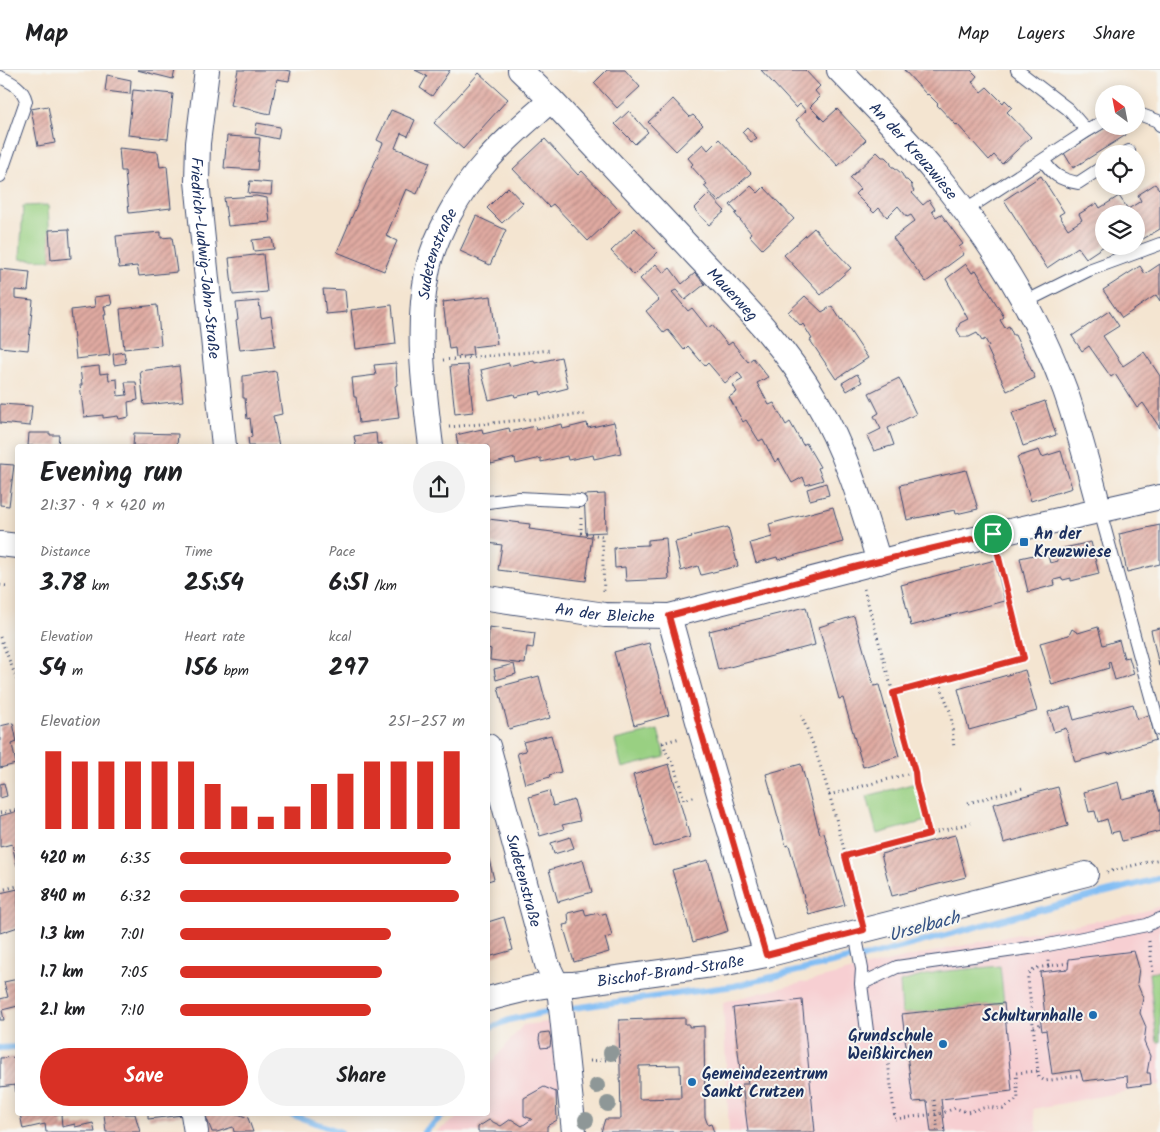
<!DOCTYPE html>
<html lang="en">
<head>
<meta charset="utf-8">
<style>
  :root { --surface:#fff; --page:#f2f2f2; --text:#202124; --muted:#757577; --line:#e0e0e0; --accent:#d93025 }
  body { margin:0; font-family:Kalam,sans-serif; background:var(--page); color:var(--text); height:100vh; display:flex; flex-direction:column; font-size:19px; white-space:nowrap }
  * { box-sizing:border-box; margin:0 }
  p { font-size:16px; color:var(--muted) }
  .icon { flex:none; width:28px; height:28px; fill:none; stroke:currentColor; stroke-width:2; stroke-linecap:round; stroke-linejoin:round }
  .map { position:relative; flex:1; overflow:hidden }
  .sheet { position:absolute; left:15px; top:374px; width:475px; height:672px; display:flex; flex-direction:column; background:var(--surface); border-radius:5px; box-shadow:0 2px 12px #0003 }
  .sheet>* { flex:none }
  .needle { width:32px; rotate:328deg }
  .tools { position:absolute; left:1095px; top:15px; display:grid; gap:10px }
  .tools a { display:grid; place-items:center; width:50px; height:50px; border-radius:50%; background:var(--surface); box-shadow:0 2px 12px #0003; font-size:25px }
  .pin { position:absolute; display:grid; place-items:center; width:42px; height:42px; color:#fff; margin:-21px; border:2px solid #fff; border-radius:50%; box-shadow:0 1px 5px #0007 }
  .round { display:grid; place-items:center; flex:none; width:52px; height:52px; border-radius:26px; background:var(--page) }
  .summary { display:flex; align-items:center; justify-content:space-between; height:85px; padding:0 25px }
  h1 { font-size:28px; font-weight:700; line-height:38px }
  .metrics { display:grid; grid-template-columns:repeat(3,1fr); gap:8px; height:85px; padding:5px 25px }
  .metrics div { display:grid; align-content:center }
  .metrics b { font-size:25px; font-weight:700 }
  .metrics small { font-size:14px; font-weight:400 }
  .metrics p { font-size:14px }
  .chart { height:140px; padding:10px 25px }
  .chart p { display:flex; justify-content:space-between }
  .chart svg { width:100%; height:90px; margin-top:5px; stroke:var(--accent); stroke-width:6 }
  .action { display:flex; gap:10px; margin-top:auto; padding:10px 25px }
  .action a { flex:1; height:58px; border-radius:30px; background:var(--accent); color:#fff; font-size:20px; font-weight:700; line-height:58px; text-align:center }
  .action a+a { background:var(--page); color:var(--text) }
  ul { padding:0 25px; list-style:none; font-size:16px }
  li { display:grid; grid-template-columns:80px 60px 1fr; align-items:center; height:38px }
  li i { height:12px; border-radius:6px; background:var(--accent) }
  header { display:flex; align-items:center; gap:30px; box-sizing:border-box; height:70px; padding:0 25px; background:var(--surface); border-bottom:1px solid var(--line) }
  header strong { font-size:24px }
  nav { display:flex; gap:28px; margin-inline-start:auto; font-size:18px }
  .map>svg:first-child { display:block }
  .built { fill:#f7cfd2 }
  .park { fill:#99d082; stroke:#5a8070 }
  .lines { fill:none; stroke-linecap:round; stroke-linejoin:round }
  .stream { stroke:#81bdf4; stroke-width:6 }
  .building { fill:url(#building-hatch); fill-rule:evenodd }
  .service-casing { stroke:#3c4a6f; stroke-width:14 }
  .minor-casing { stroke:#3c4a6f; stroke-width:26 }
  .path { stroke:#3c4a6f; stroke-width:3; stroke-dasharray:1 4; stroke-linecap:butt }
  .service { stroke:#fff; stroke-width:12 }
  .minor { stroke:#fff; stroke-width:24 }
  .tree { fill:#8e9797 }
  .route-casing { stroke:#fff; stroke-width:10 }
  .route { stroke:#d93025; stroke-width:6 }
  .poi-dot { fill:#1f6fb2; stroke:#f6f6f2; stroke-width:2 }
  .labels { text-anchor:middle; stroke-width:4; stroke-linejoin:round; paint-order:stroke }
  .street-label { font-size:16px; fill:#1b2f5e; stroke:#f6f6f2 }
  .poi-label { font-size:16px; font-weight:bold; fill:#1b2f5e; stroke:#f6f6f2; text-anchor:start }
  .water-label { font-size:18px; font-style:italic; fill:#345284; stroke:#f6f6f2 }
</style>
</head>
<body>
<header>
<strong>Map</strong>
<nav><a>Map</a><a>Layers</a><a>Share</a></nav>
</header>
<div class="map">
<svg width="1160" height="1062" viewBox="0 0 1160 1062">
  <defs>
    <pattern id="building-hatch" width="6" height="6" patternUnits="userSpaceOnUse" patternTransform="scale(1.25)"><rect width="6" height="6" fill="#e0aaa1"/><path d="M-1 1l2-2M0 6l6-6M5 7l2-2" fill="none" stroke="#b58b86"/></pattern>
  </defs>
  <rect width="100%" height="100%" fill="#f6f6f2"/>
  <filter id="ink" filterUnits="userSpaceOnUse"><feTurbulence type="fractalNoise" baseFrequency=".02" numOctaves="2"/><feDisplacementMap in="SourceGraphic" scale="10" xChannelSelector="R" yChannelSelector="G"/><feConvolveMatrix kernelMatrix="1 2 1 2 8 2 1 2 1" color-interpolation-filters="sRGB"/></filter>
  <filter id="wash" filterUnits="userSpaceOnUse"><feTurbulence type="fractalNoise" baseFrequency=".0096" numOctaves="4" result="noise"/><feDisplacementMap in="SourceGraphic" scale="20" xChannelSelector="R" yChannelSelector="G"/><feGaussianBlur stdDeviation="1.12" result="paint"/><feColorMatrix in="noise" values="0 0 0 0 0 0 0 0 0 0 0 0 0 0 0 0 0 1.4 0 .05"/><feComposite in="paint" operator="in"/></filter>
  <g filter="url(#wash)">
    <rect width="100%" height="100%" fill="#f4e5d1"/>
    <path class="built" d="M1160 836V1015L1033 1039 1037 1062H729L723 932 895 890 1003 867 1135 844Z
      M555 951 563 1020 556 1022 557 1050 547 1056V1062H436L460 1046V1044H488V997L523 955Z"/>
    <path class="park" d="M48 135 51 190 20 189 23 136Z
      M658 660 665 687 622 698 615 670Z
      M916 713 926 751 877 764 867 726Z
      M1000 896 1004 933 902 944 900 912 937 902Z
      M1160 901V972H1157L1149 903Z"/>
    <g class="lines">
      <path class="stream" d="M566 939 734 916 848 889 870 886 1008 848 1160 808
        M488 959 509 950 556 940
        M0 978 18 977
        M290 1044 341 1062
        M424 1062 444 1044"/>
    </g>
    <g id="blocks">
      <path class="building" d="M137 0H175L173 9Z
        M238 0H284L291 1 289 11 277 9 270 44 230 35Z
        M415 0H450L432 26 420 18 427 6Z
        M607 0H625L640 17 617 38 594 13Z
        M761 0H805L820 16 815 21 820 27 810 37 824 51 837 39 866 70 838 96 796 50 806 41 800 34 796 38Z
        M904 0H971L977 6 972 12 981 22 987 17 1003 33 1005 30 1012 37 1007 42 1031 67 1002 94 994 85 989 90 957 54 956 55 937 35 938 34 928 24 927 25Z
        M479 3 508 29 463 79 434 53Z
        M107 5 131 10 130 24 105 21Z
        M133 20 173 24 168 69 128 65Z
        M673 29 690 47 693 45 703 55 676 81 648 52Z
        M48 36 55 73 38 76 31 39Z
        M391 40 415 50 408 66 401 63 395 78 430 92 417 124 406 119 386 166 397 171 384 201 337 182 383 73 377 70Z
        M629 41 648 62 635 74 615 54Z
        M257 53 280 57 278 69 255 64Z
        M1108 56H1121L1126 65 1073 98 1064 83Z
        M747 57 757 68 751 72 742 62Z
        M227 66 260 68 257 100 224 98Z
        M545 69 578 105 582 101 620 141 588 171 553 134 549 137 513 99Z
        M719 69 751 103 719 132 704 116 707 114 691 96 693 94 688 88 703 74 708 80Z
        M119 78 158 82 160 97 167 96 171 138 129 143 125 101H121Z
        M877 82 882 87H885L890 92 892 97H894L902 104 905 110H907L912 115V118L914 121 912 123 923 135 929 130 935 139 932 141 936 147 941 144 963 174 959 177 964 184 926 212 893 168 915 151 911 145 907 147 898 136 887 147 879 138 874 143 855 124 860 119 850 108Z
        M1041 106 1064 142 1059 145 1068 159 1082 150 1079 144 1097 133 1100 138 1119 126 1128 139 1141 131 1138 125 1155 114 1159 119 1160 118V159L1143 169 1136 158V144H1104V176L1086 188 1078 177 1047 198 1004 130Z
        M250 111 272 113 271 125 248 123Z
        M751 116 758 123 764 117 794 149 762 179 749 165 751 163 735 144 737 143 730 135Z
        M508 117 523 133 502 153 487 138Z
        M709 124 725 141 709 155 694 139Z
        M256 126 267 128 270 152 228 156 224 128Z
        M476 146 506 160 490 195 460 181Z
        M635 158 658 182 634 205 611 181Z
        M814 158 851 198 821 225 784 185Z
        M69 159 71 188 51 190 49 160Z
        M161 162V168L172 167 177 202 139 206 137 196 119 198 116 166Z
        M272 168 274 179 254 181 252 170Z
        M263 184 267 222 233 225 229 188Z
        M656 194 664 203 670 198 682 214 695 203 705 214 685 230 676 220 672 222 688 241 692 238 708 258 712 255 728 275 732 272 748 292 753 288 768 307 757 313 769 335 774 333 786 355 790 352 803 375 806 373 820 397 818 398 823 410 806 415 803 407 792 413 779 389 775 392 763 369 759 371 746 350 743 352 729 327 737 322 733 315 743 309 738 302 725 313 708 293 705 296 688 276 684 280 668 260 664 263 646 241 659 230 640 209Z
        M966 194 972 203 976 200 1004 247 1000 250 1005 258 1009 256 1013 265H1015L1035 308 1007 321 987 278 989 276 985 269 982 271 977 263 969 267H961L957 260 960 253 968 249 946 209Z
        M1160 194V231L1156 225 1122 248 1103 220 1140 196 1145 204Z
        M0 199 30 202 28 221 15 220V228L33 230 28 280 0 277Z
        M323 219 345 220 347 242 326 244Z
        M110 225 112 235 104 236 106 245H104L110 285 76 289 71 240 95 237 94 227Z
        M491 226 497 274 472 277 473 285 456 287 455 278 449 279 443 232Z
        M805 226 822 242 832 236 841 250 842 249 868 288 836 309 810 270 812 269 803 254 801 256 788 242Z
        M259 231 261 248 271 246 275 276 240 280 236 251 238 250 236 233Z
        M157 235 161 275 124 279 120 239Z
        M392 235 396 274 356 279 351 240Z
        M1109 241 1119 256 1103 266 1123 296 1144 282 1160 306V358L1143 333 1137 338 1115 304 1111 307 1089 276 1082 281 1072 266Z
        M124 282 126 293 114 295 113 284Z
        M561 287 568 318 541 325 540 321 515 327 514 324 489 330 481 300 509 293V296L534 290 535 293Z
        M396 293 397 315 395 316 399 348 359 353 356 327H354L352 308 376 305 374 295Z
        M468 295 473 342 455 344 450 296Z
        M99 296 100 304 108 303 109 310 117 309 118 326 127 325 125 312H136L138 330 128 332 129 347 119 349 118 346 103 348V345L84 347 80 315H82L80 298Z
        M179 296 183 331 144 335 140 301Z
        M276 301 282 344 273 346 279 376H249L248 368 252 367 250 348 247 349 245 328H243V306Z
        M857 304 862 312 847 321 842 313Z
        M899 308 916 344 888 358 894 375 874 381 867 366 881 359 874 346 879 343 869 323Z
        M1045 331 1056 365 1023 376 1012 343Z
        M0 334 32 336 30 356 0 353Z
        M614 352 621 383 594 389 593 385 568 390 567 386 541 392V388L516 394 515 388 491 394 490 390H488V376H458L456 365 482 359 483 364 509 358 510 362 535 356 536 360 562 354 563 359 587 353 588 358Z
        M29 363H50V365H59L58 376H28Z
        M134 363 178 364 177 376H133Z
        M376 363 377 374 382 373V376H356L354 366Z
        M1039 380 1042 387 1061 381 1072 418 1031 431 1017 387Z
        M0 394 14 395 9 436 0 435Z
        M966 400 978 439 956 444 955 440 907 450 900 415Z
        M826 413 829 425 810 430 807 419Z
        M605 424 606 462 586 463 584 425Z
        M833 437 843 472 778 490 777 487 756 493 750 473 772 467 769 454Z
        M488 449 530 454 529 459 592 467 586 511 498 500 502 475 488 473Z
        M1160 455V494L1127 502 1119 464Z
        M728 457 738 496 701 505 698 496 681 501 675 472 692 468 691 466Z
        M666 468 669 509 626 511 625 497 615 498 614 478 624 477V476L648 475V470Z
        M1091 472 1099 504 1071 511V508L1063 510 1062 508 1054 510 1055 515 1028 522 1020 488 1047 482 1050 493 1058 491 1056 482 1064 480V478Z
        M995 490 1005 531 911 556 901 515Z
        M806 537 815 575 718 600 709 561Z
        M854 546 874 616 879 615 899 686 863 697 843 628 839 629 819 557Z
        M489 557 535 563 533 578 527 577 525 594 490 590 491 579 488 578Z
        M1098 557 1103 575 1119 570 1124 588 1129 587 1134 604 1115 610 1110 592 1108 593 1109 598 1052 615 1040 573 1069 565 1072 559 1078 563Z
        M1160 558V596H1159L1151 560Z
        M649 573 669 645 634 655 614 582Z
        M514 594 516 604 496 610 494 599Z
        M1025 600 1037 641 969 660 958 619Z
        M539 606 550 648 509 659 498 617Z
        M1133 634 1137 649 1149 645 1156 670 1108 685V683L1075 692 1066 658 1054 662 1048 642 1070 636 1074 650Z
        M13 653 17 672 12 674 16 694 0 698V656Z
        M551 665 561 702 549 705 550 707 525 714 517 683 526 681 523 672Z
        M669 694 690 767 654 777 633 705Z
        M801 694 820 764 824 763 845 835 809 845 789 775 786 776 766 704Z
        M1118 712 1122 729 1154 721 1160 742V761L1122 771 1119 761 1111 763 1107 749 1098 752 1095 741 1089 742 1084 722Z
        M4 713 7 726 0 728V714Z
        M1058 717 1068 756 1004 773 993 734Z
        M549 721 553 736 574 730 580 751 562 755 564 759 540 766 529 727Z
        M18 741V796H17L12 774 0 777V746Z
        M955 765 966 807 892 826 881 784Z
        M570 767 574 778 554 784 551 773Z
        M488 786 494 809 488 811Z
        M583 790 592 822 558 832 549 800Z
        M708 790 728 861 693 872 672 800Z
        M18 819V857L0 863V823Z
        M584 839 586 846 598 843 599 845 606 843 612 866 605 868 609 882 574 892 563 855 569 854 568 843Z
        M504 847 513 880 488 887V852Z
        M1134 881 1139 898 1137 913 1143 928 1140 943 1146 957 1144 972 1150 986 1147 1003H1150L1151 1014 1128 1017 1127 1006 1083 1011 1080 1000 1052 1004 1046 960 1042 961 1040 947 1045 946 1040 902 1068 899 1069 889Z
        M18 909V936L2 940 4 950H0V929L8 927 4 912Z
        M802 930 815 1062H748L742 1014H748L747 1007H741L733 938Z
        M1004 933 1012 1021 941 1029 945 1062H931L927 1031 913 1032 902 944Z
        M685 948V954H689V957L704 956 705 1047 708 1055 711 1054 714 1062H601L605 1049H621L619 950ZM680 995 681 1028 639 1029V996Z
        M549 962 551 969 550 977 541 978 539 970 540 963Z
        M18 987V1025H16L15 1015 0 1017V988Z
        M544 1017 556 1022 557 1050 547 1056V1062H478V1057L489 1050 501 1056 511 1049 522 1056 532 1049 524 1046V1028Z
        M20 1044H61L62 1057 75 1054V1057L93 1053 95 1062H46L45 1054 23 1059Z
        M104 1044H135L140 1062H106Z
        M148 1044H183V1045L148 1049Z
        M205 1044H238L248 1048 253 1062H234L233 1057 217 1062H212Z"/>
    </g>
  </g>
  <g filter="url(#ink)">
    <use href="#blocks" fill-opacity="0" stroke="#3c4a6f" stroke-width="1"/>
    <g class="lines">
      <defs>
        <path id="service" d="M0 7C11 12 23 18 26 31L0 106
          M1136 43 1158 51 1160 55
          M1087 61 1104 51
          M1124 84 1129 81
          M1043 90C1053 105 1059 109 1078 113L1104 96
          M966 140 1087 61 1068 39 1017 0
          M1025 232 1089 200 1160 174
          M488 432 519 428 580 431
          M1100 441 1160 660
          M855 863 862 899 861 914 867 961
          M861 914 897 897 1043 876 1147 855 1160 849"/>
        <g id="minor">
          <path id="s1" d="M207 0 198 73 197 111 224 376"/>
          <path id="s2" d="M520 0 551 30C601 84 651 137 701 190 743 234 786 277 816 330 846 381 862 436 879 492"/>
          <path id="s3" d="M839 0C872 34 905 67 935 103 989 168 1036 241 1065 320 1079 360 1089 400 1100 441"/>
          <path id="s4" d="M431 376C424 319 416 260 427 203 433 168 461 119 485 93 504 70 528 51 551 30"/>
          <path d="M0 474 18 476"/>
          <path id="s5" d="M488 528 605 545 669 546 913 483 1160 427"/>
          <path d="M669 546 701 662 766 885"/>
          <path id="s6" d="M488 676 547 894 556 913 560 927 574 1062"/>
          <path id="s7" d="M488 929C517 921 544 913 574 914L726 893 766 885 1086 804"/>
          <path d="M193 1044 196 1062"/>
        </g>
      </defs>
      <use href="#service" class="service-casing"/>
      <use href="#minor" class="minor-casing"/>
      <path class="path" d="M443 290 552 280
        M449 357 586 344
        M581 448V463L602 466 604 524
        M0 515 7 516
        M864 519 915 702 916 713 929 764
        M0 567 18 612
        M941 611 942 620 951 644 954 679
        M893 623 1024 588 998 487
        M801 645C828 706 842 774 859 838
        M662 673 680 668
        M663 673 667 684 673 692 684 730 696 726
        M829 725 915 702
        M968 733 1023 718
        M0 743 18 739
        M845 786 971 753
        M1107 802 1160 789
        M0 820 18 816
        M1149 871 1153 902
        M1048 896 1069 893
        M1034 957 1041 954
        M878 973 887 983 895 1049 943 1043 955 1038 967 1042 987 1037 1003 1039 1018 1029 1016 1003 1038 1001 1028 908C1030 897 1039 898 1048 896V890
        M590 991 620 989
        M1038 1001 1039 1007 1045 1011 1082 1005
        M934 1030 938 1062"/>
      <use href="#service" class="service"/>
      <use href="#minor" class="minor"/>
    </g>
    <g class="tree">
      <circle cx="611" cy="983" r="8"/>
      <circle cx="597" cy="1016" r="8"/>
      <circle cx="608" cy="1034" r="8"/>
      <circle cx="586" cy="1050" r="8"/>
    </g>
  </g>
  <g class="lines" filter="url(#ink)">
    <defs>
      <path id="route" d="M993 464 1024 588 893 623 915 702 916 713 929 764 845 786 864 860 766 885 701 662 669 546 858 496Z"/>
    </defs>
    <use href="#route" class="route-casing"/>
    <use href="#route" class="route"/>
  </g>
  <g class="poi-dot">
    <rect x="1019" y="467" width="10" height="10" rx="2.5"/>
    <circle cx="1093" cy="945" r="5"/>
    <circle cx="943" cy="974" r="5"/>
    <circle cx="692" cy="1012" r="5"/>
  </g>
  <g class="labels">
    <g class="street-label">
      <text dy="6" stroke="none"><textPath href="#s3" startOffset="110">An der Kreuzwiese</textPath></text>
      <text dy="6" stroke="none"><textPath href="#s4" startOffset="195">Sudetenstraße</textPath></text>
      <text dy="6" stroke="none"><textPath href="#s1" startOffset="189">Friedrich-Ludwig-Jahn-Straße</textPath></text>
      <text dy="6" stroke="none"><textPath href="#s2" startOffset="309">Mauerweg</textPath></text>
      <text dy="6" stroke="none"><textPath href="#s5" startOffset="118">An der Bleiche</textPath></text>
      <text dy="6" stroke="none"><textPath href="#s6" startOffset="139">Sudetenstraße</textPath></text>
      <text dy="6" stroke="none"><textPath href="#s7" startOffset="185">Bischof-Brand-Straße</textPath></text>
    </g>
    <g class="poi-label">
      <text x="1034" y="469">An der<tspan x="1034" dy="18">Kreuzwiese</tspan></text>
      <text x="1083" y="951" text-anchor="end">Schulturnhalle</text>
      <text x="933" y="971" text-anchor="end">Grundschule<tspan x="933" dy="18">Weißkirchen</tspan></text>
      <text x="702" y="1009">Gemeindezentrum<tspan x="702" dy="18">Sankt Crutzen</tspan></text>
    </g>
    <g class="water-label">
      <text transform="translate(924 856) rotate(-15)" y="6">Urselbach</text>
    </g>
  </g>
</svg>
<div class="tools">
<a><svg class="needle" viewBox="-14 -14 28 28"><path d="M0-13l5 13h-10z" fill="#e53935"/><path d="M0 13l5-13h-10z" fill="#757577"/></svg></a>
<a><svg class="icon" aria-label="locate" viewBox="0 0 24 24"><circle cx="12" cy="12" r="6"/><path d="M12 2v4M12 18v4M2 12h4M18 12h4"/></svg></a>
<a><svg class="icon" aria-label="layers" viewBox="0 0 24 24"><path d="M12 4l9 5-9 5-9-5zM3 14l9 5 9-5"/></svg></a>
</div>
<div class="pin" style="left:993px;top:464px;background:#1e9e55"><svg class="icon" aria-label="arrive" viewBox="0 0 24 24"><path d="M6 21V4h12l-3 4 3 4H6"/></svg></div>
<section class="sheet">
<div class="summary"><div><h1>Evening run</h1><p>21:37 · 9 × 420 m</p></div><a class="round"><svg class="icon" aria-label="share" viewBox="0 0 24 24"><path d="M12 15V3M7 8l5-5 5 5M5 13v7h14v-7"/></svg></a></div>
<div class="metrics">
<div><p>Distance</p><b>3.78<small> km</small></b></div>
<div><p>Time</p><b>25:54</b></div>
<div><p>Pace</p><b>6:51<small> /km</small></b></div>
</div>
<div class="metrics">
<div><p>Elevation</p><b>54<small> m</small></b></div>
<div><p>Heart rate</p><b>156<small> bpm</small></b></div>
<div><p>kcal</p><b>297</b></div>
</div>
<div class="chart"><p><span>Elevation</span>251–257 m</p>
<svg viewBox="0 0 160 44" preserveAspectRatio="none"><path d="M5 44V6M15 44V11M25 44V11M35 44V11M45 44V11M55 44V11M65 44V22M75 44V33M85 44V38M95 44V33M105 44V22M115 44V17M125 44V11M135 44V11M145 44V11M155 44V6"/></svg>
</div>
<ul>
<li><b>420 m</b>6:35<i style="width:95%"></i></li>
<li><b>840 m</b>6:32<i style="width:98%"></i></li>
<li><b>1.3 km</b>7:01<i style="width:74%"></i></li>
<li><b>1.7 km</b>7:05<i style="width:71%"></i></li>
<li><b>2.1 km</b>7:10<i style="width:67%"></i></li>
</ul>
<div class="action"><a>Save</a><a>Share</a></div>
</section>
</div>
</body>
</html>
